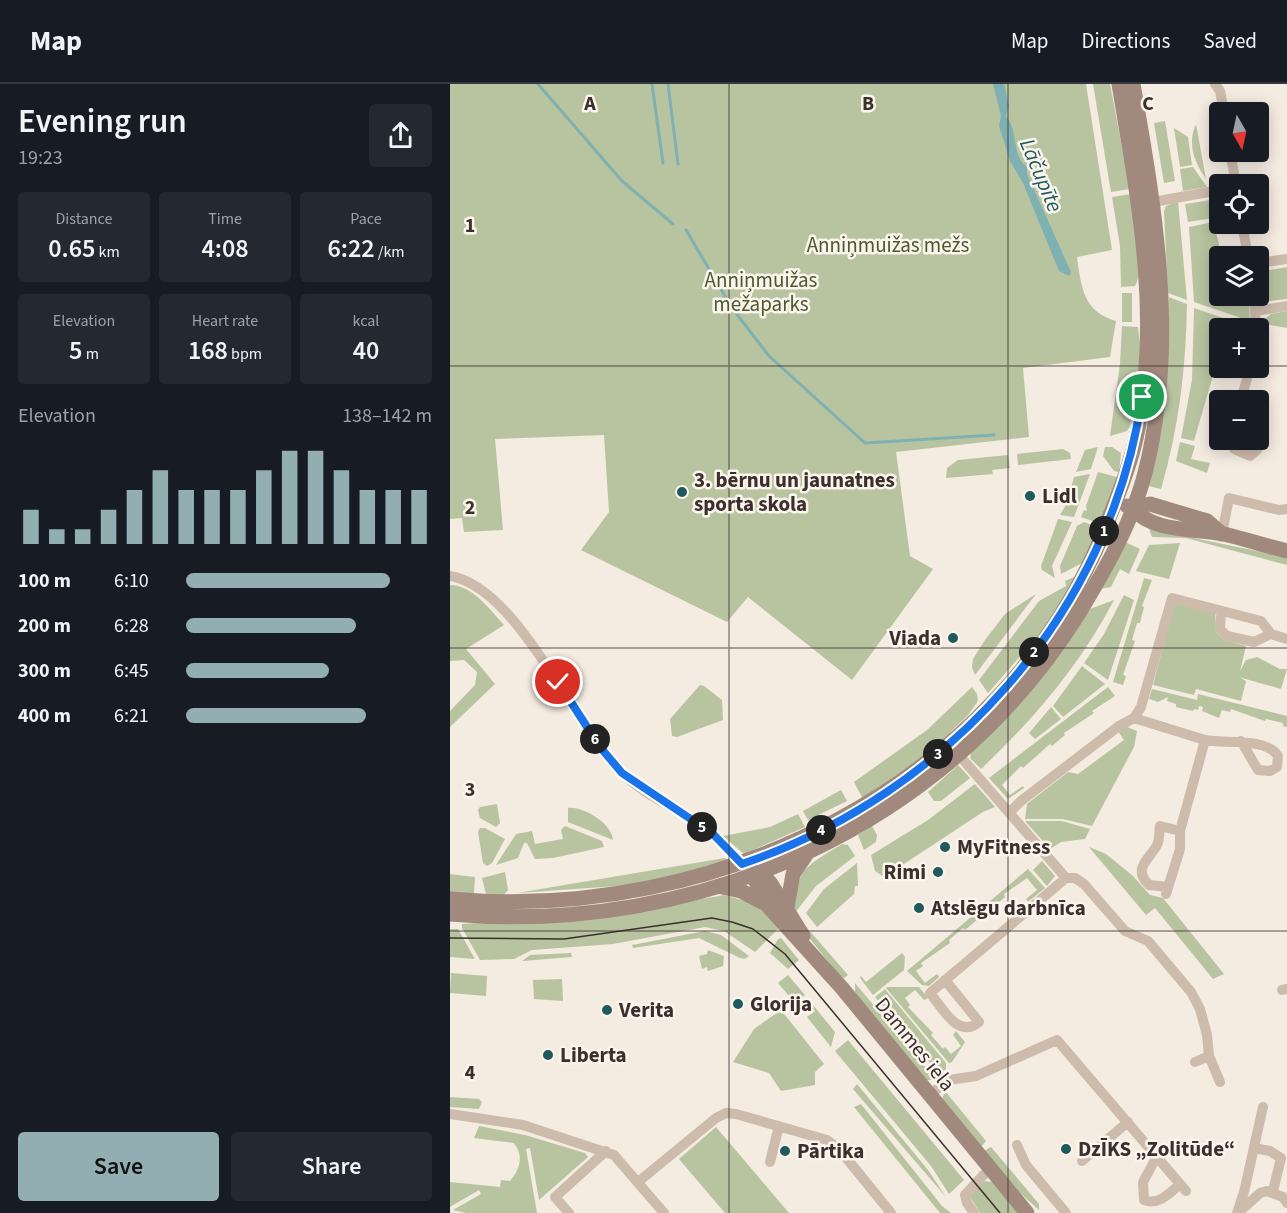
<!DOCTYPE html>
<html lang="en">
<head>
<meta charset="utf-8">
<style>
  :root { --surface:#171b24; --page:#242831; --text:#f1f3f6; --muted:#9ea1a6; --line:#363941; --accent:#92aeb2 }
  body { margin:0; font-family:"Source Sans 3",sans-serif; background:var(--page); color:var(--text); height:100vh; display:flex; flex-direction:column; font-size:22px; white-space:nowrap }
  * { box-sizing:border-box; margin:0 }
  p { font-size:20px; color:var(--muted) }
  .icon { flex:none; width:33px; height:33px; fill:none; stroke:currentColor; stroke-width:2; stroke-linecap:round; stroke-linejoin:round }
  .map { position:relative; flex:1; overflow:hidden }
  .side { display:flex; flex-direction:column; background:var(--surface); width:450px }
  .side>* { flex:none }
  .needle { width:39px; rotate:171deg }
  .tools { position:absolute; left:759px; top:18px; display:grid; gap:12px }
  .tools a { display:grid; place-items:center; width:60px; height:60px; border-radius:6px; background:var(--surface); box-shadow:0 3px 15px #0003; font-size:30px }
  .pin { position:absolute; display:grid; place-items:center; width:51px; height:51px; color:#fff; margin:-26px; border:3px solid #fff; border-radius:50%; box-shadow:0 2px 6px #0007 }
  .km { position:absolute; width:30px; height:30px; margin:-15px; border-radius:50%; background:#222; color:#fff; font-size:16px; line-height:30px; text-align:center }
  .round { display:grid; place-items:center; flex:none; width:63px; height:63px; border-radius:6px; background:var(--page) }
  .summary { display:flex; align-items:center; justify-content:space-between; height:102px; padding:0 18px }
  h1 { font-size:33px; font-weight:600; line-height:45px }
  .stats { display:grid; grid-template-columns:repeat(3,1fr); gap:9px; height:102px; padding:6px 18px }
  .stats div { display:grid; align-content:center; border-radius:6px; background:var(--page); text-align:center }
  .stats b { font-size:26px; font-weight:600 }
  .stats small { font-size:16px; font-weight:400 }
  .stats p { font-size:16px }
  .chart { height:168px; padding:12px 18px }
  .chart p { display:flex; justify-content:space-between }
  .chart svg { width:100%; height:108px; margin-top:6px; stroke:var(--accent); stroke-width:6 }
  .action { display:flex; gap:12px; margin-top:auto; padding:12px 18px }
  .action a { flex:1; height:69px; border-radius:6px; background:var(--accent); color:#111; font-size:24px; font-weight:600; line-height:69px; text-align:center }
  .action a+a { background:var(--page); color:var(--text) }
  ul { padding:0 18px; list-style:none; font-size:20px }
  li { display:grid; grid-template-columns:96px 72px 1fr; align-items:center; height:45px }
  li i { height:15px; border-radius:8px; background:var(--accent) }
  header { display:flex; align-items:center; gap:36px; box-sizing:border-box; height:84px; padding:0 30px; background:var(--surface); border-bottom:2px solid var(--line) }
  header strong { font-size:28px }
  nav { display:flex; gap:33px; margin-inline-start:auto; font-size:21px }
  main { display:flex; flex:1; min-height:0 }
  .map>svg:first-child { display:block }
  .green { fill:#b8c4a0 }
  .water { fill:#7fb0b2 }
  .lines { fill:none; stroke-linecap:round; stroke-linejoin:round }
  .stream { stroke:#7fb0b2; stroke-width:3 }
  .street { stroke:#cdbbac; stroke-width:10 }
  .secondary { stroke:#a18a7d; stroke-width:15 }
  .tram { stroke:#3b302b; stroke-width:1.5 }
  .route-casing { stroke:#fff; stroke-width:12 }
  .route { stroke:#1a73e8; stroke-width:8 }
  .grid { fill:none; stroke:#3b302b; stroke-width:1.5; stroke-opacity:0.55 }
  .poi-dot { fill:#1f5a5e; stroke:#fbf5ee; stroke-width:2 }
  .labels { text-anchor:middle; stroke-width:5; stroke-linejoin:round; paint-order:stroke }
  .park-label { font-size:21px; fill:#4a5a2e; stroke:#fbf5ee }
  .poi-label { font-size:21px; font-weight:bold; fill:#3b302b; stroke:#fbf5ee; text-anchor:start }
  .street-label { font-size:21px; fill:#3b302b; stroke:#fbf5ee }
  .water-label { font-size:22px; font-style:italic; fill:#1f5a5e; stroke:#fbf5ee }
  .grid-label { font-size:20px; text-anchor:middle; font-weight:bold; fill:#3b302b; stroke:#fbf5ee; stroke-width:5; stroke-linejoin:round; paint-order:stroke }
</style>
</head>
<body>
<header>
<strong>Map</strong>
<nav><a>Map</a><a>Directions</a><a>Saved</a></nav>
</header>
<main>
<section class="side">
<div class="summary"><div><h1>Evening run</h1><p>19:23</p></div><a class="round"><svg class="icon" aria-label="share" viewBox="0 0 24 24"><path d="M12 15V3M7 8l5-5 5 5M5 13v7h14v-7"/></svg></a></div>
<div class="stats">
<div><p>Distance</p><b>0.65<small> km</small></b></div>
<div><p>Time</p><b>4:08</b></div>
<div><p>Pace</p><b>6:22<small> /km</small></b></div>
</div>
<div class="stats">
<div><p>Elevation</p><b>5<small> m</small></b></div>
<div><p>Heart rate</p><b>168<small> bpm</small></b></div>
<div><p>kcal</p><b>40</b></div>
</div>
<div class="chart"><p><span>Elevation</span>138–142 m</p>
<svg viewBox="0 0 160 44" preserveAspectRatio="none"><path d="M5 44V30M15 44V38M25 44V38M35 44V30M45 44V22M55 44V14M65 44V22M75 44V22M85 44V22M95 44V14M105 44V6M115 44V6M125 44V14M135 44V22M145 44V22M155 44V22"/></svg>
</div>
<ul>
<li><b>100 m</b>6:10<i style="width:83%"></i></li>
<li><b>200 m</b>6:28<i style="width:69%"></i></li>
<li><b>300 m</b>6:45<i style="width:58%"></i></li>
<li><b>400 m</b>6:21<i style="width:73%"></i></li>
</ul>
<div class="action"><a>Save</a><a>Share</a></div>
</section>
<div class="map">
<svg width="837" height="1129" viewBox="0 0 837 1129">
  <rect width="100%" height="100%" fill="#f4ebe1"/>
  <path class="green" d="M0 0H636L662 166 627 173C631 202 633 228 666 237L660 273 573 284 579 353 446 368 460 472 483 485 402 596 298 513 277 538 131 466 159 428 154 351 45 355 53 446 14 448 12 434 0 435Z
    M643 0H660L680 105 661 108Z
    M715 37 725 97 714 99 704 39Z
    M746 40 756 95C744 78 737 60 746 40Z
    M724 44 738 53 742 81 730 83Z
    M743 83 757 103 733 107 730 85Z
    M681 110C684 132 696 184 685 202L671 203 670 162 662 113Z
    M761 116 763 134 738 138 735 120Z
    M728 117 737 216 718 209 714 127 716 122Z
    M763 138 769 160 770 212H777L780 222 799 219 800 237 744 218 739 143Z
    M837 183V215L819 217 809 210V192L814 187Z
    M672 209H682V238H672Z
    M719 213 737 220C736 283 729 344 711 405L699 402 719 238Z
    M744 224 779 236 777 244H770L769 271 744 357 731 354 742 296Z
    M837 227V244L815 240 816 234 821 230Z
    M672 242 688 243 691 273 680 342 677 347 660 352 670 280Z
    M730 358 745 362 741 375 760 379 757 389 726 377Z
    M648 363 641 385 626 388 635 366Z
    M655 363H662L671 369 669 388 664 387 653 372Z
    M613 365 620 369 621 375 568 381 567 370Z
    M558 371 560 384 542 386 543 390 496 394 497 384 508 376Z
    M648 388 667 393 651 440 631 433 634 426 637 427 636 422Z
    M640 390 624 433 610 431 617 419 624 393Z
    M608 435 622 438 602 482 605 494 592 486 591 482Z
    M634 438 649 444 634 478 611 490 610 482 627 442Z
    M699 445 837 473V481L736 454 702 453Z
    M675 458 690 465 679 490 670 485 661 503 650 505Z
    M730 459 719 495 686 487 699 461Z
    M627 492 595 544 538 609 529 596 589 517 616 502 615 497Z
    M694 494 702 496 692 522 694 523 690 539H687L682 556 685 557 673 591 676 592 673 601 663 598Z
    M0 501C23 501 40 526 54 541L16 565 45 600 0 643V627L25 601 27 588 14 576 0 577Z
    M586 510 525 591 522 583 523 575 535 556 555 530Z
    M674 511 684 516 658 596 634 579 654 550Z
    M664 516C630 581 584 635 531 685L520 674 521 668 574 614 640 525Z
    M730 518 765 528 766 548 774 556 796 562 790 587 796 576 807 573 830 585H837L831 605 789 593 796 597 791 617 746 605 744 611 703 601 724 521Z
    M632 582 655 600 613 633 603 622Z
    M250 601 254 602 272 616 273 636 227 653 222 652 220 635Z
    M522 603 527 610 528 617 518 631 482 666 413 715 404 698 477 646Z
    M658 603 665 612 642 627 644 629 614 649 615 651 602 662 600 660 573 684 571 682 552 701 560 711 573 702 574 704 558 715 539 694Z
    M702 605 747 616 748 610 837 632V643L833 642V639L816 635 815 637 781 625 780 628 772 626 769 634 752 627 753 623 749 622 748 626 744 625 743 627 726 623V620L717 617 718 613 708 618 699 615Z
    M601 623 611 635 585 655 579 649Z
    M677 643 687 647 684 663 642 742 613 735H575L577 720 618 688 628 690 674 656 669 649 672 644Z
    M508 681 520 694 491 717H484L478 708Z
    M525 700 545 723 533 728 434 793 425 787 421 771 478 736Z
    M391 706 397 717 358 736 353 727Z
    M47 720 50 739 46 743 30 734 28 726 30 723Z
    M118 724C134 722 162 740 163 756L118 738Z
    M348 730 355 743 294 770 273 752 320 743Z
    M575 737H612L640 745 635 755 611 758 600 765Z
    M115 742 152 757 154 763 103 774 85 775 77 759H74L68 774 46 781 66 750 82 747 85 760 113 755 111 746Z
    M422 742 427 751 426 758 414 766 408 751Z
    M30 744H35L55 755 42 779 37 782 33 779 28 748Z
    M392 760 398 761 405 772 366 802 344 830C346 784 355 783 392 760Z
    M639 763 656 770 683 792 700 811 713 814 774 890 763 895 705 824 696 831Z
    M275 774 276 776 197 800 67 809Z
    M592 777 605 792 597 802 583 786Z
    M407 779 408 802H405L404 810 367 843 356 829 374 805Z
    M578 785 595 804 578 818 576 815 587 806 577 794 554 810 555 813 543 823 541 821 526 833 528 835 515 846 513 844 499 856 500 859 471 879 473 882 466 887 475 899 487 890 489 893 479 902 472 901 457 887Z
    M55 788 58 806 53 812 36 810 32 794Z
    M0 790 25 793 24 809 0 810Z
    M274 811 302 819 331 842 305 868 274 847 255 843 163 860 82 866 64 875 30 876 12 844V840L187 827Z
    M351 837 398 891 394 894 390 892 356 850Z
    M0 845H8L25 875 0 873Z
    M255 847 271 851 299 872 295 875 290 874 249 854 183 864 182 861Z
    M331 854 349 876 338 885 320 869 328 855Z
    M258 866 274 872 273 882 258 887 257 883 252 885 249 872 257 870Z
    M121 869 122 873 72 877 80 871Z
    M452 869 455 873 454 886 423 911 410 894 411 892 416 898Z
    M1 889 37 892 36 912 0 909Z
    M338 891 355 911 350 915 355 923 351 926 328 899Z
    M112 895 113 917 84 915 83 896Z
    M405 899 486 996H477L405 911Z
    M438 903H469L478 914 474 916 465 906 455 914 460 921 458 923 483 949 481 951 493 965 495 963 501 970 511 962 503 951 506 947 515 958 502 978 499 979 436 904Z
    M435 905 496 979V985L489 990 425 913Z
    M363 921 385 948 381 963 357 933 365 927 361 923Z
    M331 926 374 980 365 988V1001L331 1007 319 989 283 978 304 945Z
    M398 956 514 1096 499 1110 481 1082 385 967Z
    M407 1000 478 1086 496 1113 403 1005Z
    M495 1007 536 1057 531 1063 492 1015Z
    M0 1013 29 1015 32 1018 29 1025 0 1023Z
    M411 1020 492 1122 501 1129H490L404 1023Z
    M29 1042 75 1051 135 1069 138 1073 89 1116 80 1064 76 1065 87 1129H16L3 1126 31 1110 29 1106 0 1123V1098L50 1103 51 1096 60 1097C70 1085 74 1072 64 1059L24 1054Z
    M266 1043 339 1129H275L229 1075Z
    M541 1063 589 1120V1126L569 1108 534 1067Z
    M533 1097 544 1098 570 1129H530L520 1113Z"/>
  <path class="water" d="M543 0H554L559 22 556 32C569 47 561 72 577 83V90L621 188 619 192 609 187 573 99 560 77 549 42 551 32Z"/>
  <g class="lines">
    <path class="stream" d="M88 0 172 97 223 140
      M202 0 213 79
      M218 0 228 80
      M236 146 282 224 319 272 415 359 544 351"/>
    <path class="street" d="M765 0 770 7 774 28
      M780 68 786 100
      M703 118 770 106
      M792 140 798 172
      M808 179 837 175
      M804 212 806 244
      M806 227 837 222
      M791 316 800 284
      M782 356 784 365 800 372 807 366 808 353
      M772 450 779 414 829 426 837 425
      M0 492C68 503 125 643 172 689 198 715 236 727 264 750 274 759 283 770 293 780
      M771 527 770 545 777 552 804 558 821 550 837 555
      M684 634 755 656C773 660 817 653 828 672L827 683 820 687 808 686 791 657
      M509 671 616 794
      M559 729 571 717 669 642 684 634 691 623 722 514 811 537 821 550
      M718 803 699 801C682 784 699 776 707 761 710 755 709 748 710 742L730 747
      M716 810 730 765V747L755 656
      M495 896 529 938C508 956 492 923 480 909L616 794H625L634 800 675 847 698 857 741 908 750 925 757 951 759 972 770 998
      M832 906 837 905
      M745 978 759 972
      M479 1011 499 996 526 992 607 956 736 1107
      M0 1030 73 1041 164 1071 214 1129
      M567 1061 576 1081 616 1129
      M804 1064 820 1067 831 1074 823 1107
      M707 1072 693 1098 694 1116C708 1122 720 1109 730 1100
      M632 1077 678 1038
      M320 1078 329 1042
      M188 1098 266 1034 276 1029 286 1030 377 1056 389 1065 441 1129
      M119 1129 105 1113 156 1067
      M524 1129 517 1119 515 1111 540 1084
      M787 1129 794 1108 813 1023
      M788 1129 810 1109 817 1107 833 1113 837 1119"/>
    <path class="secondary" d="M677 422 682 424 700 420 757 437 772 450
      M682 424C704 449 743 444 774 450 795 455 816 462 837 467
      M303 786 315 793 321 800 353 852
      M307 789 306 798 316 820 392 904 577 1129
      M272 803 291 807 316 820
      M0 815C267 839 550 702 654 447 667 413 681 381 688 345 711 229 688 115 669 0
      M337 823 343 790 356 771
      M0 830C249 852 496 743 629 529 655 486 682 439 695 389 728 259 706 130 683 0"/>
    <path class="tram" d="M0 854 114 855 262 834 282 838 303 845 335 870 550 1129"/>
  </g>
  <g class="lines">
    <defs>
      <path id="route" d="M108 598 150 663 172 689 263 750 292 780C498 710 661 529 692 313"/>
    </defs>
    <use href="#route" class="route-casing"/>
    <use href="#route" class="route"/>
  </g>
  <path class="grid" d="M279 0V1129M558 0V1129M0 282H770M808 282H837M0 564H837M0 847H837"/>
  <g class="poi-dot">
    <circle cx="232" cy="408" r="6"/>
    <circle cx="580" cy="412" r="6"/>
    <circle cx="503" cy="554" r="6"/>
    <circle cx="495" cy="763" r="6"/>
    <circle cx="488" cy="788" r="6"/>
    <circle cx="469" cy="824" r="6"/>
    <circle cx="288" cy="920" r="6"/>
    <circle cx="157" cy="926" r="6"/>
    <circle cx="98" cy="971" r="6"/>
    <circle cx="616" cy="1065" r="6"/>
    <circle cx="335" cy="1067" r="6"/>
  </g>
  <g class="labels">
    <g class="park-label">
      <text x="438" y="168">Anniņmuižas mežs</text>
      <text x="311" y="203">Anniņmuižas<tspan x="311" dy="24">mežaparks</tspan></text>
    </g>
    <g class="poi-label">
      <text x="244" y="403">3. bērnu un jaunatnes<tspan x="244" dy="24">sporta skola</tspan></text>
      <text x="592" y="419">Lidl</text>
      <text x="491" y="561" text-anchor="end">Viada</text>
      <text x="507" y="770">MyFitness</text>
      <text x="476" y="795" text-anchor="end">Rimi</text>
      <text x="481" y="831">Atslēgu darbnīca</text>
      <text x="300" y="927">Glorija</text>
      <text x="169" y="933">Verita</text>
      <text x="110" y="978">Liberta</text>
      <text x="628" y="1072">DzĪKS „Zolitūde“</text>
      <text x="347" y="1074">Pārtika</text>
    </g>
    <g class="street-label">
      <text transform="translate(465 960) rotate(51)" y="7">Dammes iela</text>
    </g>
    <g class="water-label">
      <text transform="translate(592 91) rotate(67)" y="8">Lāčupīte</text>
    </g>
  </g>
  <g class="grid-label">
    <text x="140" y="26">A</text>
    <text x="418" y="26">B</text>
    <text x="698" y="26">C</text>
    <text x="20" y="148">1</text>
    <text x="20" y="430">2</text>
    <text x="20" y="712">3</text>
    <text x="20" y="995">4</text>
  </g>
</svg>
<div class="tools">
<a><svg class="needle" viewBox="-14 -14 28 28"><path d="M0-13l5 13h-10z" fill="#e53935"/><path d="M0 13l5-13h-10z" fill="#9ea1a6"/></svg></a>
<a><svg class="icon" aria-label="locate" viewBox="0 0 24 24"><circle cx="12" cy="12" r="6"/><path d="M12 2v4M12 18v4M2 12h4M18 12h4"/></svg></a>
<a><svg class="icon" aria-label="layers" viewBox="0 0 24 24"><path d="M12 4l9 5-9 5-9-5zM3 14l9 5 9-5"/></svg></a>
<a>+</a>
<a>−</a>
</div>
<div class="pin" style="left:692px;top:313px;background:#1e9e55"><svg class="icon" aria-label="arrive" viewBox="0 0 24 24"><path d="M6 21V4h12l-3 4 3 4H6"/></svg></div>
<div class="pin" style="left:108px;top:598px;background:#d93025"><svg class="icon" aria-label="check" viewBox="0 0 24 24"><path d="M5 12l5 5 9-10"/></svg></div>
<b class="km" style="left:654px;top:447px">1</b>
<b class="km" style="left:584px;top:568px">2</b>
<b class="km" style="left:488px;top:670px">3</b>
<b class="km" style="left:371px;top:746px">4</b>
<b class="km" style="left:252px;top:743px">5</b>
<b class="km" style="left:145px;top:655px">6</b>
</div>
</main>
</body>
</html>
